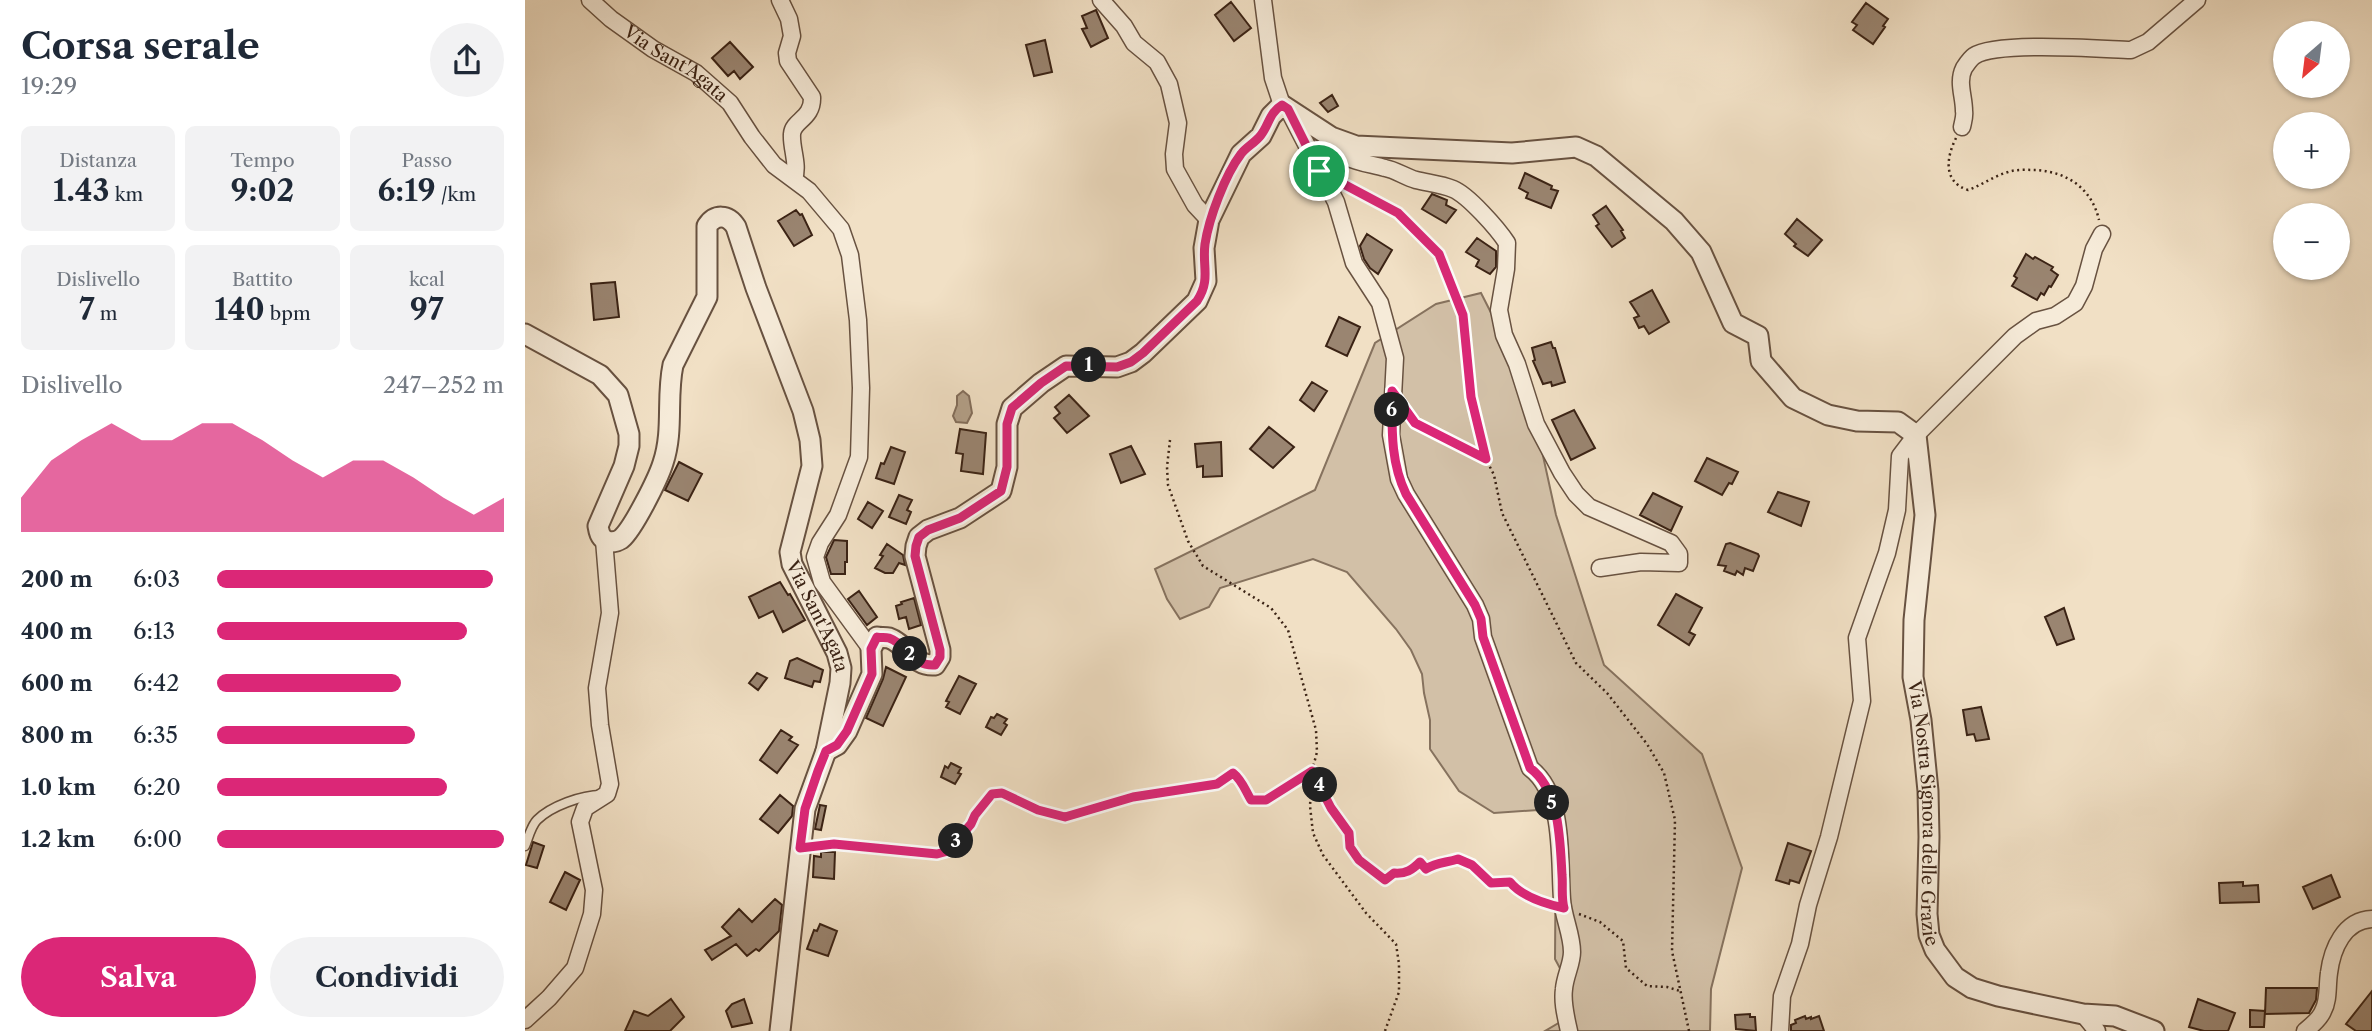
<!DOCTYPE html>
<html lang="it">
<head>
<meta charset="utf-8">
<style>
  :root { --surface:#fff; --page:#f2f2f3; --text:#1f2937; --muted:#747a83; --accent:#db2777 }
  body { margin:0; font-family:"Libre Caslon Text",serif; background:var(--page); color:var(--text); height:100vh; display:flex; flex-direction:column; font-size:26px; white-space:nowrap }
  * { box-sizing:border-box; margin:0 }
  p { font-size:23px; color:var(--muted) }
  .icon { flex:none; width:38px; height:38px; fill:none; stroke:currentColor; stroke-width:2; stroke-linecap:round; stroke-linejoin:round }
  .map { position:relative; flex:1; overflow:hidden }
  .drawer { display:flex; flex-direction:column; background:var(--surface); width:525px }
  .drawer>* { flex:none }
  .needle { width:46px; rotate:208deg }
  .fabs { position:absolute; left:1748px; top:21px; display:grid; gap:14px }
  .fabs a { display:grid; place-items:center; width:77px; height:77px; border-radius:50%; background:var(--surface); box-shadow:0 2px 5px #0004; font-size:35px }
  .pin { position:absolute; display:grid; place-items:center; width:60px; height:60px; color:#fff; margin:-30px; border:4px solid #fff; border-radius:50%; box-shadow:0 2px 7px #0007 }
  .km { position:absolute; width:35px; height:35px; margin:-18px; border-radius:50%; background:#222; color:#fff; font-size:19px; line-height:35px; text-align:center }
  .round { display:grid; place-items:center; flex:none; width:74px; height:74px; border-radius:37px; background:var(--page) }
  .head { display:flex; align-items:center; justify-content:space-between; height:119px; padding:0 21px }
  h1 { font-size:38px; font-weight:700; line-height:52px }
  .stats { display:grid; grid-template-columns:repeat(3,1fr); gap:10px; height:119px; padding:7px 21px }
  .stats div { display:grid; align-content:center; border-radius:10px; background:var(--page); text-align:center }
  .stats b { font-size:30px; font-weight:700 }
  .stats small { font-size:19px; font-weight:400 }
  .stats p { font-size:19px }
  .chart { height:196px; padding:14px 21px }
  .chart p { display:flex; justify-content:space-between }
  .chart svg { width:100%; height:126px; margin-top:7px; fill:var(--accent); opacity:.7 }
  .action { display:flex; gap:14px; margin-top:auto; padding:14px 21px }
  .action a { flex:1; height:80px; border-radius:42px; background:var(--accent); color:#fff; font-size:28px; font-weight:700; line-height:80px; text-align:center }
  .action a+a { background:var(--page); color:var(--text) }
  ul { padding:0 21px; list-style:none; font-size:23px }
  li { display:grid; grid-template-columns:112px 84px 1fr; align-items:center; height:52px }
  li i { height:18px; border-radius:9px; background:var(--accent) }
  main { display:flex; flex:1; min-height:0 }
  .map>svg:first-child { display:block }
  .green { fill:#d2c0a7; stroke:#86725e; stroke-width:2 }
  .water { fill:#b3a089; stroke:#836e5b; stroke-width:2 }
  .building { fill:#9a8571; stroke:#3b2315; stroke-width:2 }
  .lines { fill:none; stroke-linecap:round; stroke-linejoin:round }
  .service-casing { stroke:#685241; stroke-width:11 }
  .minor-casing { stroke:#685241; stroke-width:19 }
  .tertiary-casing { stroke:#685241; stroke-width:23 }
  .path { stroke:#3b2315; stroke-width:2.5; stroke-dasharray:2 3.5; stroke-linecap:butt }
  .service { stroke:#f6ebd9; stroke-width:8 }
  .minor { stroke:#f6ebd9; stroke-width:16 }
  .tertiary { stroke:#f6ebd9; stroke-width:19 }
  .route-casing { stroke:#fff; stroke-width:14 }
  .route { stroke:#db2777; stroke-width:9 }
  .labels { text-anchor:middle; stroke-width:5; stroke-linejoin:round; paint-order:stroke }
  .street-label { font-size:18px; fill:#3b2315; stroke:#f6ebd9 }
</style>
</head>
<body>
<main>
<section class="drawer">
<div class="head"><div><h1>Corsa serale</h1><p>19:29</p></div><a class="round"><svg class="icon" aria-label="share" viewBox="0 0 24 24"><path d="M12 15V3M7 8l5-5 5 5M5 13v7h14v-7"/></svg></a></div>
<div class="stats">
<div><p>Distanza</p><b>1.43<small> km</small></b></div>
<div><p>Tempo</p><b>9:02</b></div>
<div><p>Passo</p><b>6:19<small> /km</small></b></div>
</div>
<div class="stats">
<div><p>Dislivello</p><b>7<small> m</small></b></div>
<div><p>Battito</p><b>140<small> bpm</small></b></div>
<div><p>kcal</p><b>97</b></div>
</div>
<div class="chart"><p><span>Dislivello</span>247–252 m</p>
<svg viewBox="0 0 160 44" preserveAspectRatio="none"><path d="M0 44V32L10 19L20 12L30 6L40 12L50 12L60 6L70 6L80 12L90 19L100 25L110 19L120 19L130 25L140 32L150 38L160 32V44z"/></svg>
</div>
<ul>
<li><b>200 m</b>6:03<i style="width:96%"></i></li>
<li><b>400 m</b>6:13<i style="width:87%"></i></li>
<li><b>600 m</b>6:42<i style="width:64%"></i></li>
<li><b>800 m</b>6:35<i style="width:69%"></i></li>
<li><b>1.0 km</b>6:20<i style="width:80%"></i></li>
<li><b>1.2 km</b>6:00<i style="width:100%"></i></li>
</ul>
<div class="action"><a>Salva</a><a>Condividi</a></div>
</section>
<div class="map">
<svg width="1847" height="1031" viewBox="0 0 1847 1031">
  <rect width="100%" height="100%" fill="#f1e0c5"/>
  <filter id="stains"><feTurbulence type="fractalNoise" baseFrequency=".00286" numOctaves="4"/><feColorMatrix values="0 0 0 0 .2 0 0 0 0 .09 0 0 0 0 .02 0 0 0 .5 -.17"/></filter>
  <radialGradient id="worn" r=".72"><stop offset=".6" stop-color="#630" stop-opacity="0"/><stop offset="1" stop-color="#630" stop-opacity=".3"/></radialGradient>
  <path class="green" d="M956 293 992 364 1011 424 1031 515 1079 665 1177 754 1217 868 1186 989 1185 1031H1020L1042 1018 1045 987 1030 959 1031 827 1013 810 969 813 934 791 905 749V720L899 693 897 674 886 650 871 629 822 572 788 559 695 588 684 607 655 619 642 599 630 569 790 490 850 343 911 304Z"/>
  <path class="water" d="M438 391 444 396 447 413 442 423 431 422 428 416 432 405V396Z"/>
  <path class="building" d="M706 2 726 28 709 41 690 15Z
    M1341 3 1363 19 1358 26 1360 27 1348 44 1328 30 1332 25 1327 22Z
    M571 10 583 38 566 47 557 29 562 28 557 16Z
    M520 40 527 72 509 76 501 45Z
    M205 42 228 67 215 79 209 71 203 76 187 58Z
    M807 95 813 106 803 112 795 103Z
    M1000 173 1027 186 1026 189 1033 191 1026 208 1001 198 1003 193 994 188Z
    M907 194 922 200 921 205 931 210 921 223 897 209Z
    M1081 206 1098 230 1096 231 1100 238 1087 247 1071 226 1074 224 1068 215Z
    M271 210 275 215 277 214 287 235 269 246 253 221Z
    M1272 219 1297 240 1283 256 1269 246 1271 244 1260 234Z
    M842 234 867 250 853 274 845 268 839 259 835 246Z
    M952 238 971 251V267L965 274 951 266 954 260 941 252Z
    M1501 254 1508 259 1510 257 1528 267 1526 270 1533 275 1526 287 1524 286 1519 295 1516 293 1512 300 1487 286 1492 278 1489 276Z
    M90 282 94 317 69 320 66 284Z
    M1127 290 1144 322 1124 334 1119 326 1114 328 1109 318 1114 316 1105 302Z
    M814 317 835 327 822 356 801 346Z
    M1026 342 1028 348H1030L1040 382 1027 386 1026 382 1018 384 1008 361 1010 360 1007 348Z
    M787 382 802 391 789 411 775 400Z
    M544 395 564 416 542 433 529 418 535 413 530 407Z
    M1049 410 1070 448 1046 460 1027 420Z
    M744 427 769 447 748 468 725 449Z
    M435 429 461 433 458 474 436 471 438 454 431 453Z
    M696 442 697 476 678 477V466L672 467 670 444Z
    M606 446 620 474 596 483 585 454Z
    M366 447 380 452 369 484 351 478 356 463 359 464Z
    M1182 458 1213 472 1207 484 1204 483 1197 495 1170 481Z
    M154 462 177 474 163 501 140 490Z
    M1253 492 1284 502 1276 526 1243 512Z
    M1128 493 1157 507 1146 531 1115 515Z
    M374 495 387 500 382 510 386 512 381 524 364 517Z
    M343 502 358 511 347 528 333 519Z
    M309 540 322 541V562H320V574H306L301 557Z
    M1205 543 1233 554 1234 556 1228 571 1220 568 1218 575 1212 571 1210 575 1199 571 1201 566 1193 565 1201 544Z
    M362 544 378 555 380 565 374 563 368 573H360L350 568 358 556 355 555Z
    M255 582 263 595 265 594 280 620 258 632 248 611 234 618 224 597Z
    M334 591 352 617 342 625 323 599Z
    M1151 594 1177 608 1164 632 1170 635 1164 645 1133 625Z
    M389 598 396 625 384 629 381 617 374 619 371 606 377 604 376 602Z
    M1539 608 1549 639 1532 645 1520 617Z
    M272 658 298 670 295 682 289 681 287 687 260 678 265 661Z
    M361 667 381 677 358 726 341 718 358 679Z
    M232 673 242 678 233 690 224 683Z
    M434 676 451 684 435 714 421 707 424 702 421 701Z
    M1456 707 1464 739 1451 741 1449 734 1442 735 1438 710Z
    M472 714 482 719 479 723 482 725 476 735 461 727 466 717 469 718Z
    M256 730 267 737 264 740 273 745 252 773 235 760Z
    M426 763 436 768 433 773 436 774 430 784 416 777 420 766 423 768Z
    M255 795 268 806 267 816 253 833 235 819Z
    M295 805 301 806 296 830 290 829Z
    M8 842 19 846 12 868 1 865Z
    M1263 843 1286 851 1274 883 1265 880 1264 884 1251 880Z
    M296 852H310L309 879 288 877 289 856 296 857Z
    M40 872 55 880 41 910 25 902Z
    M1806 875 1815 897 1788 909 1778 887Z
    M1718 882V886L1733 885 1734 902 1695 903 1694 883Z
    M250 899 257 905 254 931 234 951 231 949 222 956 211 944 187 960 180 950 206 936 197 927 214 909 227 922Z
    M295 924 312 931 303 956 282 949 289 930 292 931Z
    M1741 988H1792L1791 1000 1784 1013 1740 1014Z
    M1847 991V1031H1831L1821 1024Z
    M146 999 159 1017 145 1031H100L109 1011 123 1016Z
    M219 999 227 1023 207 1027 201 1011 207 1004Z
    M1673 999 1710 1013 1703 1031H1679L1664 1027Z
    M1725 1010 1740 1011 1739 1027H1725Z
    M1225 1014V1017H1230L1231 1031 1211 1029 1210 1015Z
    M1280 1016 1281 1019 1286 1017V1019L1294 1016 1299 1031H1266V1025L1271 1023 1270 1020Z"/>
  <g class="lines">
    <defs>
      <path id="service" d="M0 846C3 839 6 826 12 820 26 806 57 795 76 795"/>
      <g id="minor">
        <path id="s1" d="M65 0 86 19 128 49 171 73 205 103 227 137 249 165 284 191 316 229 325 255 333 320 336 388 334 457 313 515 295 543 290 557 297 582 346 649"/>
        <path d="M255 0 264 19 267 36 262 53 263 61 287 97C288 119 268 120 267 134 266 149 274 164 269 179"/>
        <path d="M576 0 599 26 609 43 632 62 644 84 653 123 649 154 650 169 670 205 684 220"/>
        <path d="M738 0 748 78 757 105"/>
        <path d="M763 109 811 202 829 263 855 303 870 358 866 435 874 479 881 494 950 605 956 619 958 637 1005 768C1040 794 1034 860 1037 899 1038 917 1047 934 1047 952 1047 964 1040 976 1039 989 1037 1003 1041 1017 1044 1031"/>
        <path d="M1437 127C1438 122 1440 116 1439 111 1439 96 1432 82 1439 68 1441 65 1446 58 1449 56 1471 41 1575 49 1606 50L1623 42 1672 0"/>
        <path d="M806 137C812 162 840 162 860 168 871 170 880 177 891 180 903 183 916 184 928 189 943 195 973 229 982 243L981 269 974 310 979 335 992 364 1011 424 1037 473 1051 494 1064 507 1146 543 1154 554V563L1116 562 1075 568"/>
        <path d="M1558 1014 1572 1031"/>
        <path d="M0 1020 24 998 50 968 67 914 69 890 55 822 60 808 82 794 85 784 75 725 72 688 85 613 79 540"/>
        <path d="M1255 1031 1257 996 1275 944 1283 905 1304 837 1337 701 1332 638 1362 553 1372 510 1375 456 1391 435 1490 336 1511 321 1530 316 1550 303 1559 286 1569 249 1577 234"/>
        <path d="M1780 1031C1786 1026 1795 1019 1798 1011 1804 1000 1802 986 1804 973 1807 949 1819 920 1847 919"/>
      </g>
      <g id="tertiary">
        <path id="s2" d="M0 334 75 375 93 395 104 434V446L99 466 73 526C74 532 75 537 80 540 85 543 91 542 96 539 108 529 133 479 138 463 149 430 141 398 148 365L182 297V226C190 214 203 214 211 227L231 288 278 411 285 440 287 466 265 552 267 564 312 653 316 668 315 683 301 751 280 809 255 1031"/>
        <path id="s3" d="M301 751 312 745 322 731 347 674 346 649 352 637C356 638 360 637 364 638 382 644 388 667 410 665L415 657V650L390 556 391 546 394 537 403 530 435 518 476 491 482 467V424L487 408 516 383 541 366 592 367 606 362 618 353 672 301 681 281 679 248 684 220 716 154 736 136 746 116 757 105 806 137 831 146 987 153 1051 147 1071 156 1149 221 1176 252 1208 323 1233 336 1236 361 1268 398 1303 415 1332 421 1373 422 1391 435 1400 515 1389 620 1388 677 1396 720 1403 791 1404 837 1402 914 1404 935 1410 950 1430 977 1447 988 1473 996 1558 1014 1590 1016 1629 1031"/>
      </g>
    </defs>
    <use href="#service" class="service-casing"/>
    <use href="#minor" class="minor-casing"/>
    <use href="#tertiary" class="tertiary-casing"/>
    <path class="path" d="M1431 138C1421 158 1418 182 1443 190 1457 185 1469 176 1483 172 1492 169 1502 170 1511 170 1543 172 1567 189 1574 220
      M818 183 873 213 914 254 938 315 949 415 961 459 969 475 977 513 1051 663 1082 693 1122 744 1139 773 1150 820 1147 951 1164 1031
      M883 414 890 423 961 459
      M645 440 642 467 643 485 663 541 678 566 746 608 763 630 791 730 792 752 787 771 785 806 788 833 798 855 841 913 871 944 874 964V992L860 1031
      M787 771 806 808 814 816 824 833 825 847 834 860 860 880 869 873C881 874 887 870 895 862L901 869 912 862H922L933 859 942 861 966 883 985 882 992 891 1023 904
      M293 846 309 844 412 854 423 851 446 824 450 815 467 794H477L513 810 540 817 608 797 692 784 708 773C717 780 720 790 726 800H741L787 771
      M1054 914 1075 922 1098 941 1101 968 1122 986 1142 987 1155 991"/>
    <use href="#service" class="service"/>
    <use href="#minor" class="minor"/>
    <use href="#tertiary" class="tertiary"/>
  </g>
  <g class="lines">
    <defs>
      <path id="route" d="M757 105 763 109 794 171 873 213 914 254 938 315 946 397 961 459 890 423 867 391C867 427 865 461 881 494L950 605 956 619 958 637 1005 768C1035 790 1035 841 1037 875 1038 886 1036 897 1039 908 1021 904 997 897 985 882L966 883 947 865 933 859C921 863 912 862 901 869L895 862C887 870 881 874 869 873L860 880 834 860 825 847 824 833 806 808 787 771 741 800H726C720 790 717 780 708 773L692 784 608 797 540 817 513 810 477 793 467 794 450 815 446 824 423 851 412 854 309 844 275 848 280 809 293 771 301 751 312 745 322 731 347 674 346 649 352 637C356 638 360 637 364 638 382 644 388 667 410 665L415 657V650L390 556 391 546 394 537 403 530 435 518 476 491 482 467V424L487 408 516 383 541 366 592 367 606 362 618 353 672 301C686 280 677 266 680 244 684 218 700 175 716 154 721 147 730 143 736 135 744 125 744 113 757 105Z"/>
    </defs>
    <use href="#route" class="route-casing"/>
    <use href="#route" class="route"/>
  </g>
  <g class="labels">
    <g class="street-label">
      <text dy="6" stroke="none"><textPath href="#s1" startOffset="107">Via Sant'Agata</textPath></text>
      <text dy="6" stroke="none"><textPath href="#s2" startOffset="1064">Via Sant'Agata</textPath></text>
      <text dy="6" stroke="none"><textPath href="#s3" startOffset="2118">Via Nostra Signora delle Grazie</textPath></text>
    </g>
  </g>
  <rect width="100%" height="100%" filter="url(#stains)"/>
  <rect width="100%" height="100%" fill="url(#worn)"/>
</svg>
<div class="fabs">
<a><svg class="needle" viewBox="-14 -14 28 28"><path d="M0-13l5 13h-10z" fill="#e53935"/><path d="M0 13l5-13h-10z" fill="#747a83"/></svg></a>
<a>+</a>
<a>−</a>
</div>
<div class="pin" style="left:794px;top:171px;background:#1e9e55"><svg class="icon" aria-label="arrive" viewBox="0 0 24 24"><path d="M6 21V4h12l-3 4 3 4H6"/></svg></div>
<b class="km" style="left:564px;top:365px">1</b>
<b class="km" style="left:385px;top:654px">2</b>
<b class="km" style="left:431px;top:841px">3</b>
<b class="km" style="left:795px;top:785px">4</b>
<b class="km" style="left:1027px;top:803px">5</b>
<b class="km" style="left:867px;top:410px">6</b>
</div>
</main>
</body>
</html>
